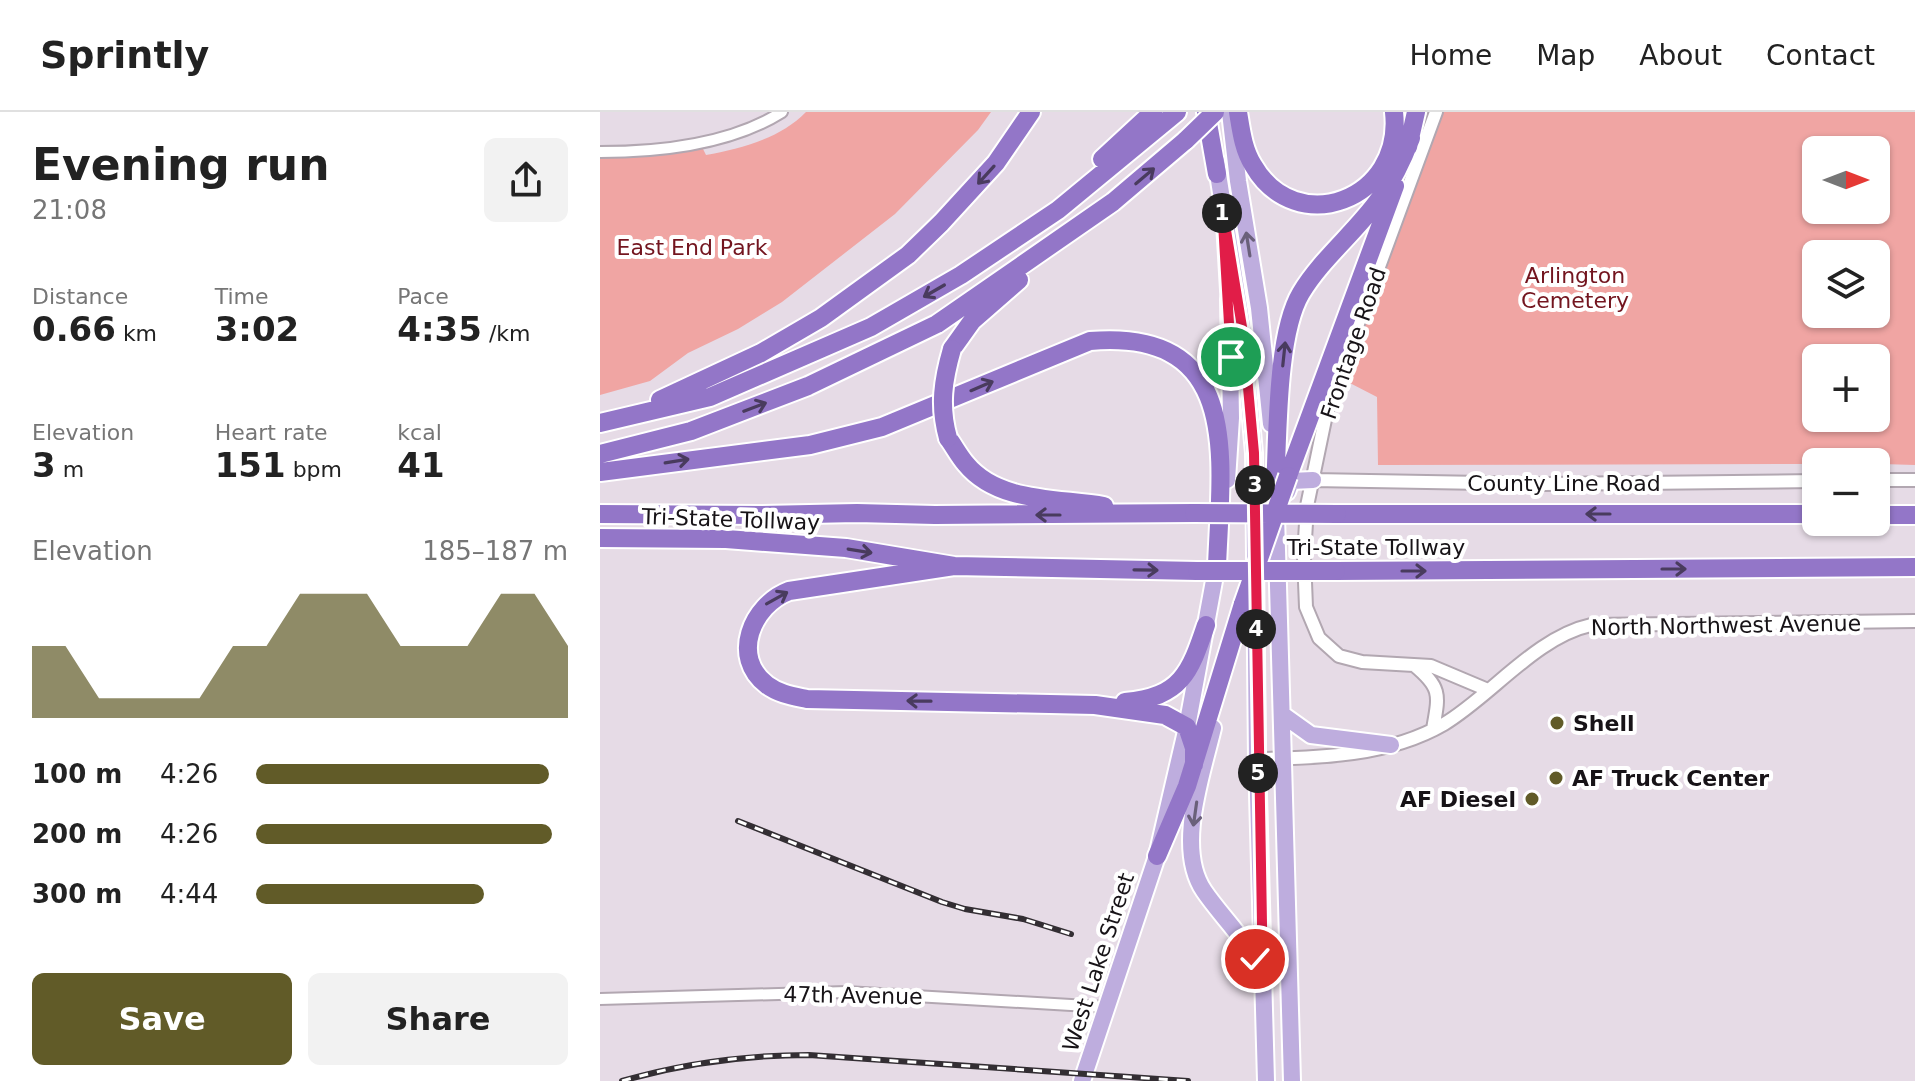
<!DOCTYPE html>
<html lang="en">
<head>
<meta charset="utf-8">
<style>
  :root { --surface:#fff; --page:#f2f2f2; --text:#222; --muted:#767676; --line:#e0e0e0; --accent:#615b28 }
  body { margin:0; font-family:"DejaVu Sans",sans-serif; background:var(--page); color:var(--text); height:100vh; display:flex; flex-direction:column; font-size:30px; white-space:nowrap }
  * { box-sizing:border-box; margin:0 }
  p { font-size:26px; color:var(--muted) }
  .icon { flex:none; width:44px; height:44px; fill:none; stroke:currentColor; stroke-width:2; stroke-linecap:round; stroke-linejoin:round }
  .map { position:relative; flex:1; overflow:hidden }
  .details { display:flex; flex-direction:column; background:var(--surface); width:600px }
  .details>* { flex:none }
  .needle { width:52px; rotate:90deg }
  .buttons { position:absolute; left:1202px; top:24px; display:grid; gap:16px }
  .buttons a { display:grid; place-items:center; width:88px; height:88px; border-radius:12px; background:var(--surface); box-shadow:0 2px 6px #0004; font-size:40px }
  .pin { position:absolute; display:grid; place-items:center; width:68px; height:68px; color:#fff; margin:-34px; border:4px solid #fff; border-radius:50%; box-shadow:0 2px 8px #0007 }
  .km { position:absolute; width:40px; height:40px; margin:-20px; border-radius:50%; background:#222; color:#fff; font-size:22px; line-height:40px; text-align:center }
  .round { display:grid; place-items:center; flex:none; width:84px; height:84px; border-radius:12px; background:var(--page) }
  .summary { display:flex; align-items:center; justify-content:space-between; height:136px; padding:0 32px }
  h1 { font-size:44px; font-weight:700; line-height:60px }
  .stats { display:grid; grid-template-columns:repeat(3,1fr); gap:12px; height:136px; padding:8px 32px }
  .stats div { display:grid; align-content:center }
  .stats b { font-size:34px; font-weight:700 }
  .stats small { font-size:22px; font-weight:400 }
  .stats p { font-size:22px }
  .chart { height:224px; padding:16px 32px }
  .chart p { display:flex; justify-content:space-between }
  .chart svg { width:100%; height:144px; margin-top:8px; fill:var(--accent); opacity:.7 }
  .action { display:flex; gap:16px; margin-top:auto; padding:16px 32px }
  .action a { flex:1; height:92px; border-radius:12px; background:var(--accent); color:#fff; font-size:32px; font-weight:700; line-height:92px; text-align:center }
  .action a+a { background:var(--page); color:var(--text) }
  ul { padding:0 32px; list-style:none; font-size:26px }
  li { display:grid; grid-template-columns:128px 96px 1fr; align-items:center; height:60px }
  li i { height:20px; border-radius:10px; background:var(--accent) }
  header { display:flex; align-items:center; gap:48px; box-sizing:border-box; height:112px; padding:0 40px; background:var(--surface); border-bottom:2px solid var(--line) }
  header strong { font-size:38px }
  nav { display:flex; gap:44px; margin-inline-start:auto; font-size:28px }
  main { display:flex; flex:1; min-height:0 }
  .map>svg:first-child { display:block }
  .green { fill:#f0a5a3; fill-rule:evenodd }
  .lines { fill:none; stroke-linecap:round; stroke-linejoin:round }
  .minor-casing { stroke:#b2a7b1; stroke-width:14 }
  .tertiary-casing { stroke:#b2a7b1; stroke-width:16 }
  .primary-casing { stroke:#fff; stroke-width:20 }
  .motorway-casing { stroke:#fff; stroke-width:22 }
  .minor { stroke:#fff; stroke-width:10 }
  .tertiary { stroke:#fff; stroke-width:12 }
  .primary { stroke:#beadde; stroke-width:16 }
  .motorway { stroke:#9376c8; stroke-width:18 }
  .rail-casing { stroke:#332e33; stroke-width:6 }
  .rail { stroke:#fff; stroke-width:3; stroke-dasharray:9; stroke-linecap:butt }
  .motorway-bridge-casing { stroke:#fff; stroke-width:22; stroke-linecap:butt }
  .motorway-bridge { stroke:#9376c8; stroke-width:18 }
  .oneway { stroke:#493b5e }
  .oneway2 { stroke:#6a607a }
  .route-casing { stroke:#fff; stroke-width:16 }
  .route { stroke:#e11d48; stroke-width:10 }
  .poi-dot { fill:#615b28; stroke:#fff; stroke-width:3 }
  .labels { text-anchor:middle; stroke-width:8; stroke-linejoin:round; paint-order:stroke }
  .park-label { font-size:22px; fill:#73151f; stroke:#fff }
  .street-label { font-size:22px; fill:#171317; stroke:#fff }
  .poi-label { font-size:22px; font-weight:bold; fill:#171317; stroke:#fff; text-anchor:start }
</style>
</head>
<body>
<header>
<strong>Sprintly</strong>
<nav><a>Home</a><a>Map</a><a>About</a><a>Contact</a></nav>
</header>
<main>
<section class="details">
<div class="summary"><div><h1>Evening run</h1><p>21:08</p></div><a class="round"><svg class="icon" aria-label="share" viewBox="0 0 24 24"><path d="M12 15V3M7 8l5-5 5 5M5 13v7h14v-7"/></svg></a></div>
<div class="stats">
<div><p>Distance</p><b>0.66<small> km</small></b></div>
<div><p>Time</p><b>3:02</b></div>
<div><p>Pace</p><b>4:35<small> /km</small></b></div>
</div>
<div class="stats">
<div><p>Elevation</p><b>3<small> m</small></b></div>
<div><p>Heart rate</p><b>151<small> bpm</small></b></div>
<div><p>kcal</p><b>41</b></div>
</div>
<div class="chart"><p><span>Elevation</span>185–187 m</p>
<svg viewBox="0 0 160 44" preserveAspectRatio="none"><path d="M0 44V22L10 22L20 38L30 38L40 38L50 38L60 22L70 22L80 6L90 6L100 6L110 22L120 22L130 22L140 6L150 6L160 22V44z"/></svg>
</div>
<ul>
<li><b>100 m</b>4:26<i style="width:94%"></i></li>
<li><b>200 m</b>4:26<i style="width:95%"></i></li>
<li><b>300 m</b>4:44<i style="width:73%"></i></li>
</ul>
<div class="action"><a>Save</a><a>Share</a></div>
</section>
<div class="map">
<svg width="1315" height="969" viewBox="0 0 1315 969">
  <rect width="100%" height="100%" fill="#e6dbe6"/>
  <path class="green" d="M206 0H391L378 18 295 102 182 190 138 217 88 241 50 269 0 283V46L57 43 102 35 106 43C141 37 181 26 206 0Z
    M841 0H1315V353L1216 350V352L778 353 777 285 744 268ZM1216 38H1276V98H1216ZM1216 142H1276V202H1216ZM1216 246H1276V306H1216Z"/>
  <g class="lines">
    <defs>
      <path id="minor" d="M0 40C59 40 131 32 182 0
        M0 887 246 880 505 895"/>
      <path id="tertiary" d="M836 0 728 293 707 394 704 445 706 495 719 526 739 544 762 550 831 554 888 578
        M713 368 944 372 1216 369
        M1276 368H1315
        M814 553C842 576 839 583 833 617
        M657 647C719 646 789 644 844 612 891 584 936 525 991 513L1315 509"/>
      <path id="primary" d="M630 0 638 69 659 196 671 312
        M616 49 643 221 654 341 657 647 666 969
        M627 368 631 306 629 187
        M687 380 691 369 713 368
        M676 403 692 969
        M683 603 711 623 791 633
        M613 616C602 663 575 736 604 779 623 807 649 829 660 861
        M482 969 557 744 587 615 618 447"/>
      <path id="motorway" d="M606 0 617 62
        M638 0C641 18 643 37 653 53 696 128 804 88 794 0
        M808 35 816 0
        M502 47 553 0
        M352 237 372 209 419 168
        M60 288 161 241 221 206 308 143 341 111 396 51 431 0
        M0 311 110 285 271 215 361 163 458 98 577 0
        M348 326C354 334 359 344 366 352 398 391 458 386 504 394
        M0 342 91 319 208 274 337 212 513 90 586 28
        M0 360 210 333 282 315 490 229C644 216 621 348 617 454
        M688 364 795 74
        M675 376C678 325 676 223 701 181 722 146 756 120 780 86 793 68 803 47 811 26
        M0 402 162 403 257 401 335 403 594 401
        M737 402H1216
        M1276 403H1315
        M0 426 126 427 246 436 354 454 597 459
        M354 454 189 479C152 493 130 545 167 573 179 582 193 584 207 587L495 593 565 603 587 615 594 636V653
        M736 459 1315 455
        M525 590C581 585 590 561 606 513
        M557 744 587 674 643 492"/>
    </defs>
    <use href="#minor" class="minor-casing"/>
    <use href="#tertiary" class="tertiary-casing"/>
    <use href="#primary" class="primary-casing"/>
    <use href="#motorway" class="motorway-casing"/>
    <use href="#minor" class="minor"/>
    <use href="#tertiary" class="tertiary"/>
    <use href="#primary" class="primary"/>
    <use href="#motorway" class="motorway"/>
    <defs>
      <path id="rail" d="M138 709 342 790 365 797 423 807 471 822
        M22 969C84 951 144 943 209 943L588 969"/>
    </defs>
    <use href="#rail" class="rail-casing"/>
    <use href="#rail" class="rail"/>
    <defs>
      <path id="motorway-bridge" d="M586 28 615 0
        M348 326C339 294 343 268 352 237
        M594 401 737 402
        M597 459H736
        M643 492 688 364"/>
    </defs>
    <use href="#motorway-bridge" class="motorway-bridge-casing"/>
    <use href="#motorway-bridge" class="motorway-bridge"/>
  </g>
  <defs><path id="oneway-shaft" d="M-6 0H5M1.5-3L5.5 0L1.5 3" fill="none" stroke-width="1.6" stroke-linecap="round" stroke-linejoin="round" transform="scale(2)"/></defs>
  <g class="oneway">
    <use href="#oneway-shaft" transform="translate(386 63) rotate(132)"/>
    <use href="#oneway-shaft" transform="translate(545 64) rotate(-40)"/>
    <use href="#oneway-shaft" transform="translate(334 179) rotate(150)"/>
    <use href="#oneway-shaft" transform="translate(684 242) rotate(-84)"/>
    <use href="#oneway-shaft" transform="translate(382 274) rotate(-23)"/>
    <use href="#oneway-shaft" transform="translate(155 295) rotate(-21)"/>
    <use href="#oneway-shaft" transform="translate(77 349) rotate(-9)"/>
    <use href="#oneway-shaft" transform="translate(998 402) rotate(-180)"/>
    <use href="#oneway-shaft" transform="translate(448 403) rotate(180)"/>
    <use href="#oneway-shaft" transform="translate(260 439) rotate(9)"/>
    <use href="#oneway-shaft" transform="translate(1074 457)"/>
    <use href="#oneway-shaft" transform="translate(546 458) rotate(1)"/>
    <use href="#oneway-shaft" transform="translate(814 459)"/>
    <use href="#oneway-shaft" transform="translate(177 486) rotate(-29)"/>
    <use href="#oneway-shaft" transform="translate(319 589) rotate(-179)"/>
  </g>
  <g class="oneway2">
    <use href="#oneway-shaft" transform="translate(648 132) rotate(-99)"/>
    <use href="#oneway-shaft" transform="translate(595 702) rotate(98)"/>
  </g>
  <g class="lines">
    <defs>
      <path id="route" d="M631 245 622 94 643 221 654 341 663 871 655 847"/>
    </defs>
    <use href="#route" class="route-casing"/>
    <use href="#route" class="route"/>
  </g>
  <g class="poi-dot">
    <circle cx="957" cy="611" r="8"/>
    <circle cx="956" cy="666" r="8"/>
    <circle cx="932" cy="687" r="8"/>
  </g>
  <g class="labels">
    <g class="park-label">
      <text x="92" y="143">East End Park</text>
      <text x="975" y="171">Arlington<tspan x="975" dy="25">Cemetery</tspan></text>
    </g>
    <g class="street-label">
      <text transform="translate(753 231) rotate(-71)" y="8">Frontage Road</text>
      <text x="964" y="379">County Line Road</text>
      <text transform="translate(131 407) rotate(2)" y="8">Tri-State Tollway</text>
      <text x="776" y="443">Tri-State Tollway</text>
      <text transform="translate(1126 513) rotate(-1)" y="8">North Northwest Avenue</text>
      <text transform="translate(498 850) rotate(-72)" y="8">West Lake Street</text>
      <text transform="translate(253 883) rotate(1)" y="8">47th Avenue</text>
    </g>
    <g class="poi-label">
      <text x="973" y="619">Shell</text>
      <text x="972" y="674">AF Truck Center</text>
      <text x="916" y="695" text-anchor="end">AF Diesel</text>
    </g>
  </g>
</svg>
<div class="buttons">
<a><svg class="needle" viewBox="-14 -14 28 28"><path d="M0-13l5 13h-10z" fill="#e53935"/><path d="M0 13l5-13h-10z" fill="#767676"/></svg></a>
<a><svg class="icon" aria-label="layers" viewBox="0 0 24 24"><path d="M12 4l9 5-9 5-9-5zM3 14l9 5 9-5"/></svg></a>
<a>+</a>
<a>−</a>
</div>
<div class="pin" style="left:631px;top:245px;background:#1e9e55"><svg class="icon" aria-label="arrive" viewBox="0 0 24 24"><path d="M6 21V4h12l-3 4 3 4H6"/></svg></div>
<div class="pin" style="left:655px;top:847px;background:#d93025"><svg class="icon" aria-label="check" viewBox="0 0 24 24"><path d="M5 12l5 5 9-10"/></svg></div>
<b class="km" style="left:622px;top:101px">1</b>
<b class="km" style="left:655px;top:373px">3</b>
<b class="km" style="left:656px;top:517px">4</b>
<b class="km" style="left:658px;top:661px">5</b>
</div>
</main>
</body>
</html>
